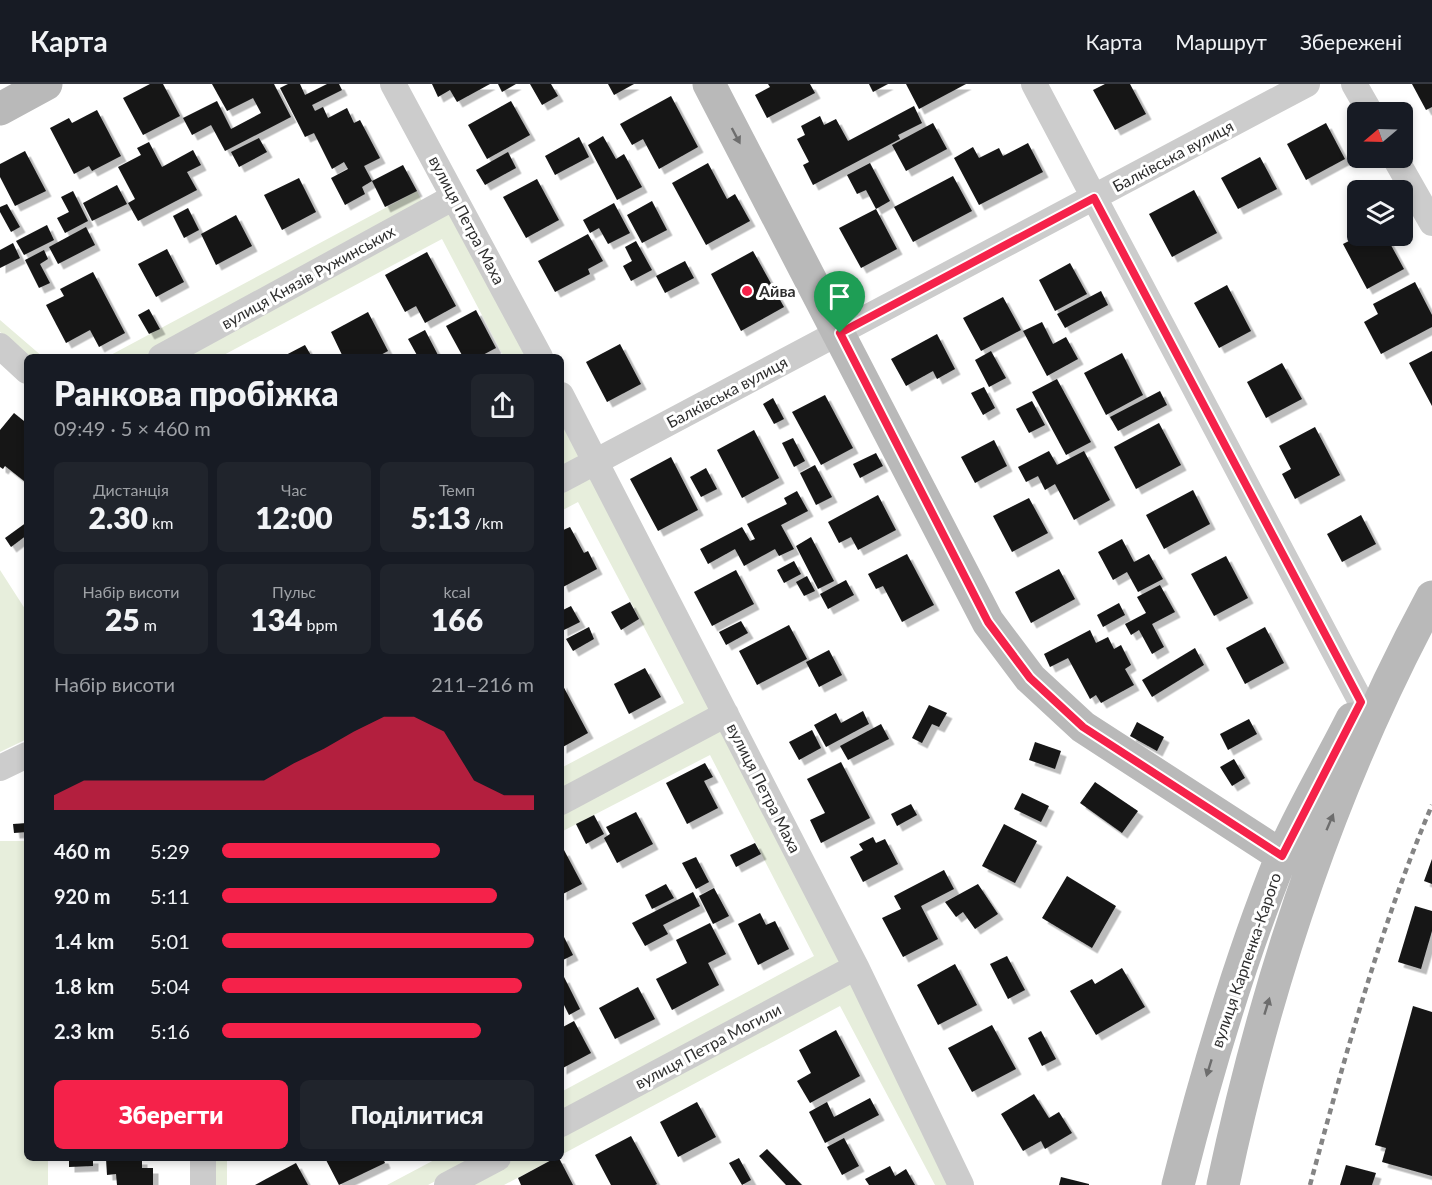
<!DOCTYPE html>
<html lang="uk">
<head>
<meta charset="utf-8">
<style>
  :root { --surface:#171b24; --page:#20242c; --text:#f1f3f6; --muted:#9ea1a6; --line:#363941; --accent:#f5224a }
  body { margin:0; font-family:Lato,sans-serif; background:var(--page); color:var(--text); height:100vh; display:flex; flex-direction:column; font-size:22px; white-space:nowrap }
  * { box-sizing:border-box; margin:0 }
  p { font-size:20px; color:var(--muted) }
  .icon { flex:none; width:33px; height:33px; fill:none; stroke:currentColor; stroke-width:2; stroke-linecap:round; stroke-linejoin:round }
  .map { position:relative; flex:1; overflow:hidden }
  .side { position:absolute; left:24px; top:270px; width:540px; height:807px; display:flex; flex-direction:column; background:var(--surface); border-radius:9px; box-shadow:0 3px 9px #0003 }
  .side>* { flex:none }
  .needle { width:39px; rotate:251deg }
  .fabs { position:absolute; left:1347px; top:18px; display:grid; gap:12px }
  .fabs a { display:grid; place-items:center; width:66px; height:66px; border-radius:9px; background:var(--surface); box-shadow:0 3px 9px #0003; font-size:30px }
  .pin { position:absolute; display:grid; place-items:center; width:51px; height:51px; color:#fff; margin:-62px -26px; border-radius:50% 50% 50% 0; rotate:-45deg; box-shadow:0 0 6px #0007 }
  .pin .icon { rotate:45deg }
  .round { display:grid; place-items:center; flex:none; width:63px; height:63px; border-radius:9px; background:var(--page) }
  .overview { display:flex; align-items:center; justify-content:space-between; height:102px; padding:0 30px }
  h1 { font-size:33px; font-weight:800; line-height:45px }
  .stats { display:grid; grid-template-columns:repeat(3,1fr); gap:9px; height:102px; padding:6px 30px }
  .stats div { display:grid; align-content:center; border-radius:9px; background:var(--page); text-align:center }
  .stats b { font-size:30px; font-weight:800 }
  .stats small { font-size:16px; font-weight:400 }
  .stats p { font-size:16px }
  .chart { height:168px; padding:12px 30px }
  .chart p { display:flex; justify-content:space-between }
  .chart svg { width:100%; height:108px; margin-top:6px; fill:var(--accent); opacity:.7 }
  .primary-button { display:flex; gap:12px; margin-top:auto; padding:12px 30px }
  .primary-button a { flex:1; height:69px; border-radius:9px; background:var(--accent); color:#fff; font-size:24px; font-weight:800; line-height:69px; text-align:center }
  .primary-button a+a { background:var(--page); color:var(--text) }
  ul { padding:0 30px; list-style:none; font-size:20px }
  li { display:grid; grid-template-columns:96px 72px 1fr; align-items:center; height:45px }
  li i { height:15px; border-radius:8px; background:var(--accent) }
  header { display:flex; align-items:center; gap:36px; box-sizing:border-box; height:84px; padding:0 30px; background:var(--surface); border-bottom:2px solid var(--line) }
  header strong { font-size:28px }
  nav { display:flex; gap:33px; margin-inline-start:auto; font-size:21px }
  .map>svg:first-child { display:block }
  .green { fill:#e7eedc }
  .building { fill:#161616; filter:url(#shadow) }
  .lines { fill:none; stroke-linecap:round; stroke-linejoin:round }
  .street { stroke:#ccc; stroke-width:26 }
  .secondary { stroke:#b9b9b9; stroke-width:33 }
  .rail { stroke:#848484; stroke-width:4.5; stroke-dasharray:6 4.5; stroke-linecap:butt }
  .oneway { fill:#6d6d6d }
  .route-casing { stroke:#fff; stroke-width:12 }
  .route { stroke:#f5224a; stroke-width:8 }
  .poi-dot { fill:#f5224a; stroke:#fff; stroke-width:2 }
  .labels { text-anchor:middle; stroke-width:6; stroke-linejoin:round; paint-order:stroke }
  .street-label { font-size:16px; fill:#2f2f2f; stroke:#fff }
  .poi-label { font-size:16px; font-weight:bold; fill:#2f2f2f; stroke:#fff; text-anchor:start }
</style>
</head>
<body>
<header>
<strong>Карта</strong>
<nav><a>Карта</a><a>Маршрут</a><a>Збережені</a></nav>
</header>
<div class="map">
<svg width="1432" height="1101" viewBox="0 0 1432 1101">
  <defs>
    <filter id="shadow"><feDropShadow dx="5.5" dy="5.5" stdDeviation="0" flood-color="#0004"/></filter>
  </defs>
  <rect width="100%" height="100%" fill="#fff"/>
  <path class="green" d="M417 107 424 121 146 273H107Z
    M450 124 530 273H504L442 155 220 273H177Z
    M0 236 43 273H27L0 248Z
    M561 330 585 373 561 386Z
    M593 389 714 626 561 708V684L684 619 578 418 561 427V406Z
    M0 486 27 528V655L0 668Z
    M722 642 844 879 561 1030V1008L814 872 710 671 561 748V728Z
    M0 757H27V1074H48V1101H0Z
    M852 895 951 1101H935L840 922 561 1071V1050Z
    M213 1074H227V1101H213Z
    M438 1074H479L428 1101H387Z
    M517 1074H555L504 1101H466Z"/>
  <path class="building" d="M150 0H163L180 32 143 51 123 14Z
    M212 0H274L291 33 225 67 211 41 192 51 183 34 217 17 231 45 261 29 253 14 227 27Z
    M288 0H300L305 11 327 0H339L342 6 312 21 315 27 323 23 328 34 347 24 354 39 360 36 380 74 364 82 372 97 403 81 417 107 385 123 372 97 362 103 365 110 345 121 331 94 348 85 344 78 332 85 314 49 305 53 280 4Z
    M432 0H490L457 18 450 6 438 13Z
    M498 0H516L502 8Z
    M530 0H551L558 12 542 21Z
    M608 0H634L614 11Z
    M768 0H810L815 9 767 34 755 11 770 3Z
    M869 0H888L873 8Z
    M906 0H966L919 25Z
    M1105 0H1130L1146 30 1115 46 1093 6Z
    M1412 0H1432V23L1426 26Z
    M671 12 698 63 659 85 643 55 632 61 620 40Z
    M511 17 530 51 487 75 468 41Z
    M914 22 922 39 898 51 900 55 813 101 803 81 809 78 797 55 805 51 801 42 820 32 824 41 836 35 848 57Z
    M97 26 121 72 92 87 89 82 74 90 50 44 69 34 72 39Z
    M933 39 947 65 906 87 892 61Z
    M1326 39 1345 75 1306 96 1287 60Z
    M603 52 616 75 624 70 642 103 617 116 588 61Z
    M579 53 589 73 555 91 545 72Z
    M259 54 267 68 239 83 231 68Z
    M149 58 162 83 193 66 201 81 187 88 197 106 138 137 128 119 135 115 118 83 141 71 137 64Z
    M1028 59 1043 88 979 121 954 74 973 63 979 74 999 64 1003 72Z
    M25 67 46 107 15 122 0 93V80Z
    M508 68 516 84 485 101 476 86Z
    M1260 73 1277 105 1238 125 1221 94Z
    M708 79 727 115 735 110 750 137 706 161 672 99Z
    M870 79 890 117 876 125 866 106 857 110 847 91Z
    M953 92 972 127 913 158 894 123Z
    M299 94 316 128 282 146 264 111Z
    M537 95 559 136 526 154 503 113Z
    M117 101 127 120 92 137 83 119Z
    M1194 106 1217 149 1172 173 1149 130Z
    M73 107 88 137 65 149 57 134 69 128 61 113Z
    M652 117 667 146 642 159 627 131Z
    M614 119 630 149 608 160 599 144 590 149 583 136Z
    M7 120 20 143 11 148 0 128V123Z
    M188 124 199 146 184 154 173 132Z
    M876 125 897 165 861 184 839 144Z
    M236 131 252 162 216 181 201 150Z
    M47 141 54 156 24 171 16 157Z
    M86 143 95 161 58 180 49 163Z
    M588 150 603 177 588 185 590 190 555 208 538 177Z
    M1359 152H1386L1404 185 1367 205 1343 160Z
    M636 157 652 186 631 197 623 182 632 177 625 163Z
    M13 159 20 174 0 184V166Z
    M167 165 184 198 156 213 138 180Z
    M44 166 48 175 40 180 50 199 39 204 25 176Z
    M753 167 784 223 741 247 711 190Z
    M427 168 456 222 425 239 416 222 405 228 385 191Z
    M685 177 694 194 665 209 656 192Z
    M1070 179 1087 210 1055 227 1039 196Z
    M93 188 125 249 99 263 90 246 66 259 46 221 64 212 60 205Z
    M1415 198 1432 231V243L1381 270 1364 238 1378 230 1373 220Z
    M1227 201 1251 247 1219 264 1194 219Z
    M1101 207 1108 221 1065 244 1057 230Z
    M1003 213 1021 246 981 267 963 234Z
    M149 225 160 245 149 250 138 231Z
    M476 226 496 264 479 273H463L446 242Z
    M368 228 388 267 377 273H343L331 248Z
    M1042 238 1053 260 1066 253 1078 275 1047 292 1023 247Z
    M425 246 439 273H418L408 255Z
    M937 250 955 285 937 295 933 287 906 302 891 275Z
    M620 260 641 300 607 318 586 278Z
    M305 261 312 273H282Z
    M991 267 1006 294 989 303 975 276Z
    M1432 267V322L1409 279Z
    M1122 269 1143 311 1106 331 1084 289Z
    M1282 279 1302 315 1266 334 1247 298Z
    M1057 295 1091 358 1066 371 1032 308Z
    M984 303 995 324 983 331 971 309Z
    M1160 307 1167 321 1118 347 1110 333Z
    M825 311 853 364 821 381 792 328Z
    M773 314 784 335 774 340 763 320Z
    M1032 317 1045 341 1029 349 1016 325Z
    M14 329 24 337 27 333V393L24 397 5 382 3 385 0 383V346Z
    M1159 339 1181 381 1136 405 1114 363Z
    M1315 343 1340 391 1295 415 1282 390 1291 385 1279 362Z
    M754 346 779 394 742 414 717 366Z
    M793 354 805 377 794 383 782 359Z
    M994 356 1007 382 975 399 961 373Z
    M1049 367 1057 381 1084 367 1110 416 1074 436 1055 400 1045 406 1038 392 1026 398 1018 383Z
    M876 369 883 382 860 394 853 380Z
    M671 373 698 426 658 447 630 395Z
    M815 381 832 413 816 421 800 389Z
    M706 384 717 405 701 413 690 393Z
    M1193 406 1210 440 1164 465 1146 431Z
    M797 407 808 427 781 441 794 465 779 472 775 465 744 482 735 465 708 480 700 465 742 443 750 457 755 455 747 440 787 420 784 414Z
    M878 411 896 446 858 466 851 453 839 459 828 438Z
    M1029 414 1048 449 1012 468 993 432Z
    M1361 431 1376 460 1342 478 1327 450Z
    M27 438V451L11 463 5 454Z
    M570 443 584 469 588 467 597 485 563 503 561 498V447Z
    M811 453 834 497 818 505 796 462Z
    M1122 455 1134 478 1149 470 1163 495 1138 508 1127 488 1113 496 1098 468Z
    M907 470 934 521 902 538 883 502 876 505 868 490Z
    M1226 472 1248 514 1214 532 1191 490Z
    M794 477 801 490 784 499 777 486Z
    M1059 485 1075 515 1031 539 1015 508Z
    M736 486 754 520 712 542 694 508Z
    M807 492 815 507 804 512 796 498Z
    M846 496 854 511 828 525 820 510Z
    M1160 501 1175 528 1152 540 1164 563 1152 570 1139 546 1131 551 1125 540 1146 529 1137 513Z
    M630 518 639 535 621 546 611 528Z
    M1119 519 1125 531 1103 543 1097 531Z
    M571 522 580 538 562 547 561 527Z
    M741 537 748 549 726 561 719 548Z
    M789 541 807 575 757 601 739 567Z
    M589 543 594 555 573 567 566 555Z
    M1265 543 1284 579 1245 600 1226 564Z
    M1090 546 1096 559 1108 553 1114 565 1121 561 1131 581 1125 585 1134 601 1101 619 1096 611 1090 615 1068 574 1050 583 1044 570Z
    M1195 564 1204 581 1152 613 1142 596Z
    M829 566 842 591 819 603 806 578Z
    M645 584 661 613 629 630 614 600Z
    M561 598 588 649 561 664Z
    M929 621 947 629 939 643 932 640 922 659 912 654Z
    M863 627 869 640 826 663 814 641 836 629 841 639Z
    M1249 635 1257 650 1228 666 1220 650Z
    M1137 638 1164 653 1157 667 1130 652Z
    M881 640 889 655 848 676 840 662Z
    M812 646 821 664 799 676 789 658Z
    M1035 658 1061 667 1055 685 1029 676Z
    M1234 675 1245 694 1232 702 1220 683Z
    M841 678 870 734 821 759 810 736 825 729 807 695Z
    M705 679 713 693 704 697 718 724 687 740 666 699Z
    M1095 698 1138 727 1122 749 1080 719Z
    M1022 709 1049 722 1041 738 1014 725Z
    M911 720 917 731 897 742 891 730Z
    M636 728 653 760 617 779 604 754 610 750 606 743Z
    M594 731 604 750 586 760 576 740Z
    M27 739V748L14 749 13 740Z
    M1004 740 1037 757 1015 799 982 782Z
    M873 753 876 759 885 755 898 780 863 798 850 773 863 766 859 760Z
    M755 759 761 770 736 783 730 771Z
    M564 766 582 800 561 811V767Z
    M696 773 709 798 696 805 682 779Z
    M1432 775V800L1424 797Z
    M944 786 954 805 921 822 938 855 903 873 882 834 901 825 894 812Z
    M1067 792 1116 822 1092 864 1042 834Z
    M666 800 674 814 652 825 645 811Z
    M978 800 998 830 975 845 963 828 956 833 945 818Z
    M714 804 729 832 713 840 699 812Z
    M693 808 700 822 663 841 668 850 645 862 632 839Z
    M1415 822 1432 827V847L1421 885 1398 878Z
    M760 829 766 841 775 837 789 865 758 881 738 840Z
    M710 839 726 870 708 879 719 901 672 926 656 895 687 879 676 856Z
    M563 851 573 871 561 877V852Z
    M1007 872 1025 906 1008 915 990 880Z
    M955 880 977 921 938 941 917 901Z
    M1122 884 1145 923 1096 951 1070 907 1092 895 1095 900Z
    M564 893 580 925 569 931 561 915V894Z
    M638 903 655 935 615 955 599 924Z
    M1413 922 1432 928V1092L1382 1078 1386 1064 1375 1061Z
    M574 937 591 969 561 985V944Z
    M992 941 1016 985 972 1008 948 964Z
    M836 946 860 992 810 1019 797 997 811 989 799 966Z
    M1041 947 1056 975 1042 982 1028 954Z
    M1034 1010 1049 1034 1059 1028 1072 1049 1045 1065 1041 1057 1023 1067 1001 1030Z
    M870 1014 879 1031 825 1059 809 1028 827 1018 834 1033Z
    M697 1018 716 1053 678 1073 660 1038Z
    M631 1052 657 1100 655 1101H611L595 1071Z
    M844 1054 859 1082 842 1091 827 1063Z
    M767 1065 802 1101H786L759 1072Z
    M69 1074H93V1082L69 1083Z
    M325 1074H383L385 1079 339 1101Z
    M555 1074H559L573 1101H521L518 1094Z
    M739 1074 751 1096 742 1101 729 1079Z
    M106 1075H142V1084H153V1101H117L116 1090 107 1091Z
    M296 1079 308 1101H255L266 1095Z
    M1346 1081 1376 1089 1372 1101H1340Z
    M890 1082 895 1092 906 1085 915 1101H869L865 1095Z
    M1061 1093 1089 1100V1101H1059Z"/>
  <g class="lines">
    <path class="street" d="M393 0 540 273
      M1034 0 1361 618
      M1354 0 1370 28
      M1395 74 1432 139
      M0 262 27 287
      M161 273 454 113
      M561 311 856 883 961 1101
      M561 396 1307 0
      M0 684 27 671
      M561 718 726 630
      M561 1040 856 883
      M203 1101V1074
      M447 1101 498 1074"/>
    <path class="secondary" d="M709 0 988 538 1030 594 1083 643 1282 772
      M0 25 46 0
      M1178 1101C1206 990 1238 880 1281 774 1301 727 1329 681 1352 635
      M1223 1101C1266 898 1333 696 1432 513"/>
    <path class="rail" d="M1310 1101C1345 973 1380 843 1432 721"/>
  </g>
  <defs><path id="oneway-solid" d="M-6-.8H1V-3.2L6.5 0L1 3.2V.8H-6Z" transform="scale(1.5)"/></defs>
  <g class="oneway">
    <use href="#oneway-solid" transform="translate(736 52) rotate(62)"/>
    <use href="#oneway-solid" transform="translate(1330 738) rotate(-67)"/>
    <use href="#oneway-solid" transform="translate(1267 922) rotate(-73)"/>
    <use href="#oneway-solid" transform="translate(1209 984) rotate(107)"/>
  </g>
  <g class="lines">
    <defs>
      <path id="route" d="M1094 114 1361 618 1282 772 1083 643 1030 594 988 538 840 249Z"/>
    </defs>
    <use href="#route" class="route-casing"/>
    <use href="#route" class="route"/>
  </g>
  <circle class="poi-dot" cx="747" cy="207" r="6"/>
  <g class="labels">
    <g class="street-label">
      <text transform="translate(1173 72) rotate(-28)" y="6">Балківська вулиця</text>
      <text transform="translate(467 136) rotate(62)" y="6">вулиця Петра Маха</text>
      <text transform="translate(308 193) rotate(-29)" y="6">вулиця Князів Ружинських</text>
      <text transform="translate(727 308) rotate(-28)" y="6">Балківська вулиця</text>
      <text transform="translate(764 704) rotate(63)" y="6">вулиця Петра Маха</text>
      <text transform="translate(1246 876) rotate(-71)" y="6">вулиця Карпенка-Карого</text>
      <text transform="translate(708 962) rotate(-28)" y="6">вулиця Петра Могили</text>
    </g>
    <g class="poi-label">
      <text x="759" y="213">Айва</text>
    </g>
  </g>
</svg>
<div class="fabs">
<a><svg class="needle" viewBox="-14 -14 28 28"><path d="M0-13l5 13h-10z" fill="#e53935"/><path d="M0 13l5-13h-10z" fill="#9ea1a6"/></svg></a>
<a><svg class="icon" aria-label="layers" viewBox="0 0 24 24"><path d="M12 4l9 5-9 5-9-5zM3 14l9 5 9-5"/></svg></a>
</div>
<div class="pin" style="left:840px;top:249px;background:#1e9e55"><svg class="icon" aria-label="arrive" viewBox="0 0 24 24"><path d="M6 21V4h12l-3 4 3 4H6"/></svg></div>
<section class="side">
<div class="overview"><div><h1>Ранкова пробіжка</h1><p>09:49 · 5 × 460 m</p></div><a class="round"><svg class="icon" aria-label="share" viewBox="0 0 24 24"><path d="M12 15V3M7 8l5-5 5 5M5 13v7h14v-7"/></svg></a></div>
<div class="stats">
<div><p>Дистанція</p><b>2.30<small> km</small></b></div>
<div><p>Час</p><b>12:00</b></div>
<div><p>Темп</p><b>5:13<small> /km</small></b></div>
</div>
<div class="stats">
<div><p>Набір висоти</p><b>25<small> m</small></b></div>
<div><p>Пульс</p><b>134<small> bpm</small></b></div>
<div><p>kcal</p><b>166</b></div>
</div>
<div class="chart"><p><span>Набір висоти</span>211–216 m</p>
<svg viewBox="0 0 160 44" preserveAspectRatio="none"><path d="M0 44V38L10 32L20 32L30 32L40 32L50 32L60 32L70 32L80 25L90 19L100 12L110 6L120 6L130 12L140 32L150 38L160 38V44z"/></svg>
</div>
<ul>
<li><b>460 m</b>5:29<i style="width:70%"></i></li>
<li><b>920 m</b>5:11<i style="width:88%"></i></li>
<li><b>1.4 km</b>5:01<i style="width:100%"></i></li>
<li><b>1.8 km</b>5:04<i style="width:96%"></i></li>
<li><b>2.3 km</b>5:16<i style="width:83%"></i></li>
</ul>
<div class="primary-button"><a>Зберегти</a><a>Поділитися</a></div>
</section>
</div>
</body>
</html>
